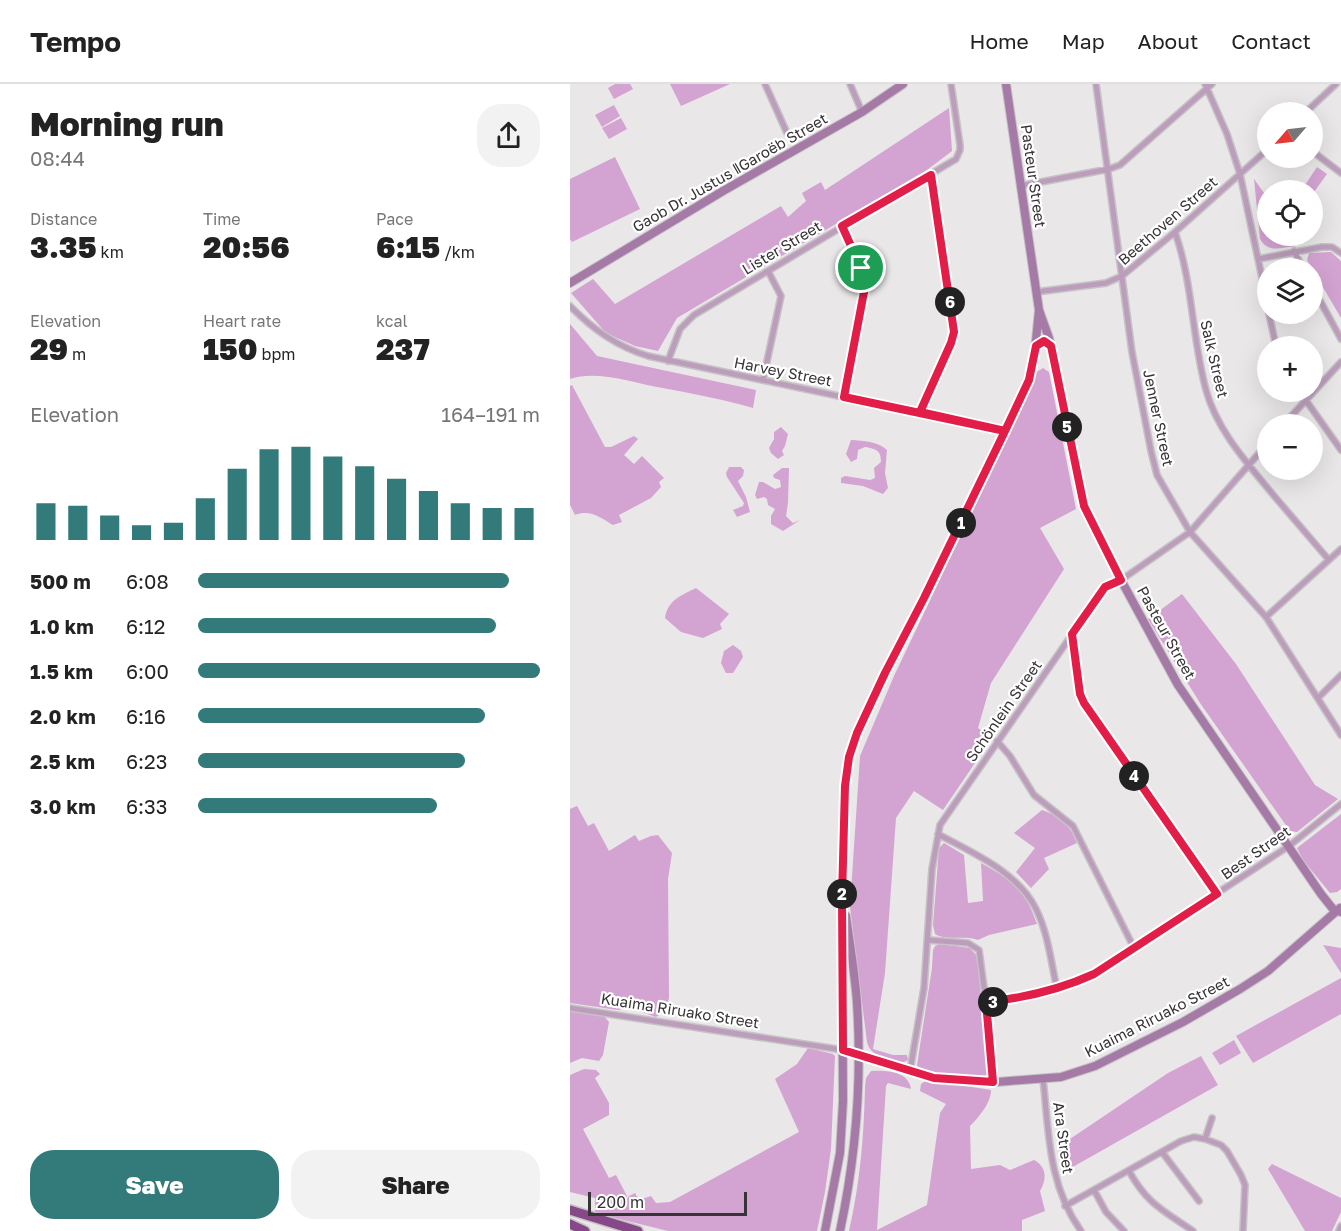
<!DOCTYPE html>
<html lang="en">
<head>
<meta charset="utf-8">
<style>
  :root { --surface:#fff; --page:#f2f2f2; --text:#222; --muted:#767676; --line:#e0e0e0; --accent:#327b7a }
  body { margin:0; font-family:"Golos Text",sans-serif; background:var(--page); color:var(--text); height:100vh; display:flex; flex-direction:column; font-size:22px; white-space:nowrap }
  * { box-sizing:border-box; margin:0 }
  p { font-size:20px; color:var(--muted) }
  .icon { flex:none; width:33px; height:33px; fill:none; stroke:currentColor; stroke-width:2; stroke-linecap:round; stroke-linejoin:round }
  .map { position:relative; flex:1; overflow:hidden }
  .drawer { display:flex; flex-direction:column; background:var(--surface); width:570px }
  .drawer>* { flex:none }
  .needle { width:39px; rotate:242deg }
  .controls { position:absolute; left:687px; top:18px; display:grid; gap:12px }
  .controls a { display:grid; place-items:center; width:66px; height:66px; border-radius:50%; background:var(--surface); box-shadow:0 6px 24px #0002; font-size:30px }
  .scale { position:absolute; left:18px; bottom:15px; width:159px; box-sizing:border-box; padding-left:6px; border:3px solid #363436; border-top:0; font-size:16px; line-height:21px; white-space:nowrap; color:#363436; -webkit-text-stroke:4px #fff; paint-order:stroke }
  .pin { position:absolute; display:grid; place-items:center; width:51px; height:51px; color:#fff; margin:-26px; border:3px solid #fff; border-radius:50%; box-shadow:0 2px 6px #0007 }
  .km { position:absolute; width:30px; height:30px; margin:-15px; border-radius:50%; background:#222; color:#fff; font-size:16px; line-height:30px; text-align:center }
  .round { display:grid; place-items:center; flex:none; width:63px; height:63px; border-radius:24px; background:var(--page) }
  .head { display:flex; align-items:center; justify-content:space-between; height:102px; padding:0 30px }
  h1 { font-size:33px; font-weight:800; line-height:45px }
  .metrics { display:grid; grid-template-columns:repeat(3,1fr); gap:9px; height:102px; padding:6px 30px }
  .metrics div { display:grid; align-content:center }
  .metrics b { font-size:30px; font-weight:800 }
  .metrics small { font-size:16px; font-weight:400 }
  .metrics p { font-size:16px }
  .chart { height:168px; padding:12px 30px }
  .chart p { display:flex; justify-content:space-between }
  .chart svg { width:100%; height:108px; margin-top:6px; stroke:var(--accent); stroke-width:6 }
  .cta { display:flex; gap:12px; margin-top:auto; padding:12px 30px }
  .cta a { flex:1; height:69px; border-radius:24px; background:var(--accent); color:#fff; font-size:24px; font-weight:800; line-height:69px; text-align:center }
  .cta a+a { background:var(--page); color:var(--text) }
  ul { padding:0 30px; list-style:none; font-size:20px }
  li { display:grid; grid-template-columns:96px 72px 1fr; align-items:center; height:45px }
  li i { height:15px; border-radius:8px; background:var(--accent) }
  header { display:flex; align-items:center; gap:36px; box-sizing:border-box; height:84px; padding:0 30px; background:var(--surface); border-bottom:2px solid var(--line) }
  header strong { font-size:28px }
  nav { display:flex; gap:33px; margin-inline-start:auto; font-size:21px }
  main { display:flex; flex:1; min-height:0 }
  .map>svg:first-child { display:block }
  .green { fill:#d3a3d2 }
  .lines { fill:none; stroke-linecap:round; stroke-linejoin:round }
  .street-casing { stroke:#c6c3c5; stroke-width:8 }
  .secondary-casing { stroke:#c6c3c5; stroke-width:10 }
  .highway-casing { stroke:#c6c3c5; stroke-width:12 }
  .street { stroke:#bc9ebc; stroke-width:5 }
  .secondary { stroke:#a67aa6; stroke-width:8 }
  .highway { stroke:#864887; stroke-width:9 }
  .route-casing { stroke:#fff; stroke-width:12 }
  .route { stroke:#e11d48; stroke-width:8 }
  .labels { text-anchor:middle; stroke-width:4.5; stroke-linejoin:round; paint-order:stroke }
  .street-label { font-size:15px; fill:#363436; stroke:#fff }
</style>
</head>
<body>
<header>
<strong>Tempo</strong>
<nav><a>Home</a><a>Map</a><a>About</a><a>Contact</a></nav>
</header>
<main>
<section class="drawer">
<div class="head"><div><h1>Morning run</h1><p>08:44</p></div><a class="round"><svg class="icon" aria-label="share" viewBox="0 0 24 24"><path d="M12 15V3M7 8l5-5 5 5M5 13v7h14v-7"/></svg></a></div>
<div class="metrics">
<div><p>Distance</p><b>3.35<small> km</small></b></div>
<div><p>Time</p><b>20:56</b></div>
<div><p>Pace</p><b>6:15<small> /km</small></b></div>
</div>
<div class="metrics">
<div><p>Elevation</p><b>29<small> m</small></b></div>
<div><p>Heart rate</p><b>150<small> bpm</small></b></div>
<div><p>kcal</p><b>237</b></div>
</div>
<div class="chart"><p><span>Elevation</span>164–191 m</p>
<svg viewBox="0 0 160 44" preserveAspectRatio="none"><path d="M5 44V29M15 44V30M25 44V34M35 44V38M45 44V37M55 44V27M65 44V15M75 44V7M85 44V6M95 44V10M105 44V14M115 44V19M125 44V24M135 44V29M145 44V31M155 44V31"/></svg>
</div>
<ul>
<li><b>500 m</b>6:08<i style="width:91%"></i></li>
<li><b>1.0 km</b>6:12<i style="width:87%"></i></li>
<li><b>1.5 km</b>6:00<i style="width:100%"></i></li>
<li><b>2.0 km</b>6:16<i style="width:84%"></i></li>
<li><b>2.5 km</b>6:23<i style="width:78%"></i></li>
<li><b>3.0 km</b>6:33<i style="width:70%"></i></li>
</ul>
<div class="cta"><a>Save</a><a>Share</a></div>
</section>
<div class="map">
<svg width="771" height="1147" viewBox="0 0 771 1147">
  <rect width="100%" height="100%" fill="#eae7e9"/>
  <path class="green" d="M45 0H60L63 5 44 15 38 4Z
    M100 0H160L111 22Z
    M44 21 50 32 32 43 25 31Z
    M379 24 382 67 357 86 107 234 88 267 65 262 36 249 1 209 23 195 45 220 211 122 218 133 236 117 232 109 251 98 255 106Z
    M51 34 57 45 39 55 32 44Z
    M45 73 70 125 2 158 0 155V95Z
    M747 83 757 90 744 108 735 101Z
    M684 95 697 113 698 152H723L725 162C711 164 698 169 690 155Z
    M761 168 771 177V234L737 176 739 169Z
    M0 240 27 272 186 306 183 324C152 315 120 309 87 303 61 298 26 286 0 295Z
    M473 284 479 288 506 425 470 444 494 485 421 599 408 644 422 654 373 726 344 707 326 734 315 889 303 965 323 971H337L338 976 330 980C318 976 300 972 297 958L280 823 290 672 324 592 445 338 465 289Z
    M2 301 35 363H41L64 352 68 355 54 371 64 380 72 372 94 394 89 398 91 403 81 414 49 431 52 438 43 441C31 434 20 425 5 431L0 421V302Z
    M211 343 218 350 215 362 212 367 214 371 208 375 201 369 199 364 204 355V348Z
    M281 356C294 357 307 357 317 366L315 389 318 404 313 410 293 402 271 399V394L275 392 300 396 305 394 304 384 311 378C311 366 306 365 295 363L288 366 287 375 281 378 276 370Z
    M159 383H171L174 386 173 392 168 397 176 413 180 428 167 433 163 426 173 422 174 419 157 393 156 389Z
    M212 384H219L218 419 216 432 223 439 230 436 213 447 201 440V432L205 425 198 421 197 415 194 413 187 415 185 411 189 398H193L205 405 211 403 210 396 204 394 203 391Z
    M126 504 159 530 150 540 152 545 133 554 111 548 95 534C98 516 110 512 126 504Z
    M612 510 666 580 745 701 768 715 727 748 720 747 630 619 578 535Z
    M163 561 171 567 173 573 163 589H156L151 579 154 567Z
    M7 722 18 742 24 739 39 767 65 751 69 757 81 752 88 751 102 769 98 795 99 914 95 927 86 933 60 924 48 926 0 919V725Z
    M472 726C490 732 500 741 507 759L474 774 479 785 461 804 446 788 465 764 444 749Z
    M771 730V805L767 808 760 809 733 776 727 764Z
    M374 759 394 771 398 819 413 817 411 779C443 797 454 804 467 840L419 851 408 856C394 851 376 857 365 850L363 841 369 764Z
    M370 860 400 864 407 872 419 989 416 993C393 993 372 991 349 985L347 981 362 884 363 866 365 862Z
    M753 861 771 864V889Z
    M771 894V930L683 979 666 952Z
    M0 927 33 931 39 938 33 971 29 977 12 974 0 979Z
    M664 956 671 969 650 981 642 969Z
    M238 964 263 970 265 972 261 1065 255 1108 247 1147H98L25 1129V1114L0 1108V991L14 985 26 986 30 990 25 994 39 1019V1031L13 1045 39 1094 46 1091 57 1112 56 1116 59 1112 65 1109 69 1116 81 1112 86 1119 100 1118 229 1048 205 995 227 980Z
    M631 972 648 1001 492 1089 488 1063 598 989Z
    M301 987C315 986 339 987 341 1005L318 999 316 1002 307 1146 357 1121 370 1029 376 1020 350 1007 351 1000 357 996 421 1006C421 1019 409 1033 400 1042L401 1085 430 1081 440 1086 464 1076C477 1083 477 1095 470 1107L475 1127 452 1136V1147H279C290 1099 294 1052 295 1003L296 994Z
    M702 1080 771 1114V1128L762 1147H735L698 1085Z"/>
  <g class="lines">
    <defs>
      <path id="street" d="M195 0 217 49
        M280 0 292 28
        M526 0 562 268 581 367 587 391 620 448 696 533 771 651
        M635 0 657 50 670 90 698 222
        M736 28 766 0
        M742 67 771 89
        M450 102 539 85 550 81 642 0
        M272 142C279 157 289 173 292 189 298 218 280 282 274 313
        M605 148C623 199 622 255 636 306 647 347 679 381 705 413 723 434 741 455 759 476
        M724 167 733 184
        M688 175 752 163H762L771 169
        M742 202 771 255
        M466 208 536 199 552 192 605 148 698 65
        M0 222C24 246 46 262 78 272L435 347
        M699 230 706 262
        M98 277 110 245 124 231 386 75 390 66V61L381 0
        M193 296 211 212 198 187
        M730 308 771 366
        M350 328 381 259 384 248 361 91
        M714 340 771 278
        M696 533 771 465
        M502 550 507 596 514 619 647 811
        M748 614 771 591
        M427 657 440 672 464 711 503 742 564 864
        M368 750C402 769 447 787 466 825 478 849 481 878 487 905
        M358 856 398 859 409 866 416 918 423 998
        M416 918C454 914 489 906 524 890L719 762 771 720
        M0 924 273 966
        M340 987 354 904 362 785 370 741 530 510 541 499 551 496 620 448 698 359
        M473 995C479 1049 478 1101 511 1147
        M635 1055 642 1034
        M592 1068 629 1117
        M559 1087C577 1120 594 1127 623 1147
        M524 1106 536 1128 554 1147
        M495 1122 611 1057 624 1053 635 1055 651 1061 657 1067 671 1091 675 1101 673 1147
        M769 1147 771 1142"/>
      <path id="secondary" d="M436 0 469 226 479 254 512 413 517 430 551 496 608 601 751 810 763 825 771 828
        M0 199 153 107 292 28 333 0
        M273 966 340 987 377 997 427 998 491 993 525 982 613 938 670 905 698 887 770 824
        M255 1147 270 1069 273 1017 272 814 275 702 278 673 287 649 315 589 354 514 455 306 464 276 469 226
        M270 1147C286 1072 292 995 287 919 285 890 280 861 276 832"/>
      <path id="highway" d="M0 1126 68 1147
        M0 1140 15 1147"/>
    </defs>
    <use href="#street" class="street-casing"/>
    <use href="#secondary" class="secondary-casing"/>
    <use href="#highway" class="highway-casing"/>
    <use href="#street" class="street"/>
    <use href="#secondary" class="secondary"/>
    <use href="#highway" class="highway"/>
  </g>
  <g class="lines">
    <defs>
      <path id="route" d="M291 184 294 208 274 313 435 347 354 514 315 589 287 649 279 673 275 702 272 814 273 966 364 994 423 998 416 918C454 914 489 906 524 890L647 810 514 619 510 610 502 550 535 503 551 496 514 422 481 262 474 257 466 262 459 296 435 347 350 328 381 259 384 248 361 91 272 142 291 184"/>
    </defs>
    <use href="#route" class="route-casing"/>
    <use href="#route" class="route"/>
  </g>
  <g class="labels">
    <g class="street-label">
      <text transform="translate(160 89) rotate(-30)" y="5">Gaob Dr. Justus ǁGaroëb Street</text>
      <text transform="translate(463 92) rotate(82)" y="5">Pasteur Street</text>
      <text transform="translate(598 137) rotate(-41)" y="5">Beethoven Street</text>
      <text transform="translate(212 164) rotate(-31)" y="5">Lister Street</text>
      <text transform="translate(644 275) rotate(77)" y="5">Salk Street</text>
      <text transform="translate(213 288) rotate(11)" y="5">Harvey Street</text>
      <text transform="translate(588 334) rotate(78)" y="5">Jenner Street</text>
      <text transform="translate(596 549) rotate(61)" y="5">Pasteur Street</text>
      <text transform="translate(434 627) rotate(-55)" y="5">Schönlein Street</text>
      <text transform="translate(686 769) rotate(-35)" y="5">Best Street</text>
      <text transform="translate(110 927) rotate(9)" y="5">Kuaima Riruako Street</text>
      <text transform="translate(587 933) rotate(-27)" y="5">Kuaima Riruako Street</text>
      <text transform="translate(493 1054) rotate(82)" y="5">Ara Street</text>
    </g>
  </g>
</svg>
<div class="controls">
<a><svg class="needle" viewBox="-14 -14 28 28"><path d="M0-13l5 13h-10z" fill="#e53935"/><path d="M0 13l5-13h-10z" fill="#767676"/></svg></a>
<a><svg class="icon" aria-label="locate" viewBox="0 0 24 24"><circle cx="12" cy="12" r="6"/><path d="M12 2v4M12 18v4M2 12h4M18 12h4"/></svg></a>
<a><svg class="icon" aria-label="layers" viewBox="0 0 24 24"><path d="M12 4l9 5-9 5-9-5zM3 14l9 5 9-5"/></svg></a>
<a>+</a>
<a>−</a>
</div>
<div class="scale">200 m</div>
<div class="pin" style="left:291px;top:184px;background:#1e9e55"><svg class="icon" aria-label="arrive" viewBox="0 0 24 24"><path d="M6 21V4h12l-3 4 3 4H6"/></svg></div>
<b class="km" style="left:391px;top:439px">1</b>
<b class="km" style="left:272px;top:810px">2</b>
<b class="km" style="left:423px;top:918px">3</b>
<b class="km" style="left:564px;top:692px">4</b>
<b class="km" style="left:497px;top:343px">5</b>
<b class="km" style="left:380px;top:218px">6</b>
</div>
</main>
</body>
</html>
